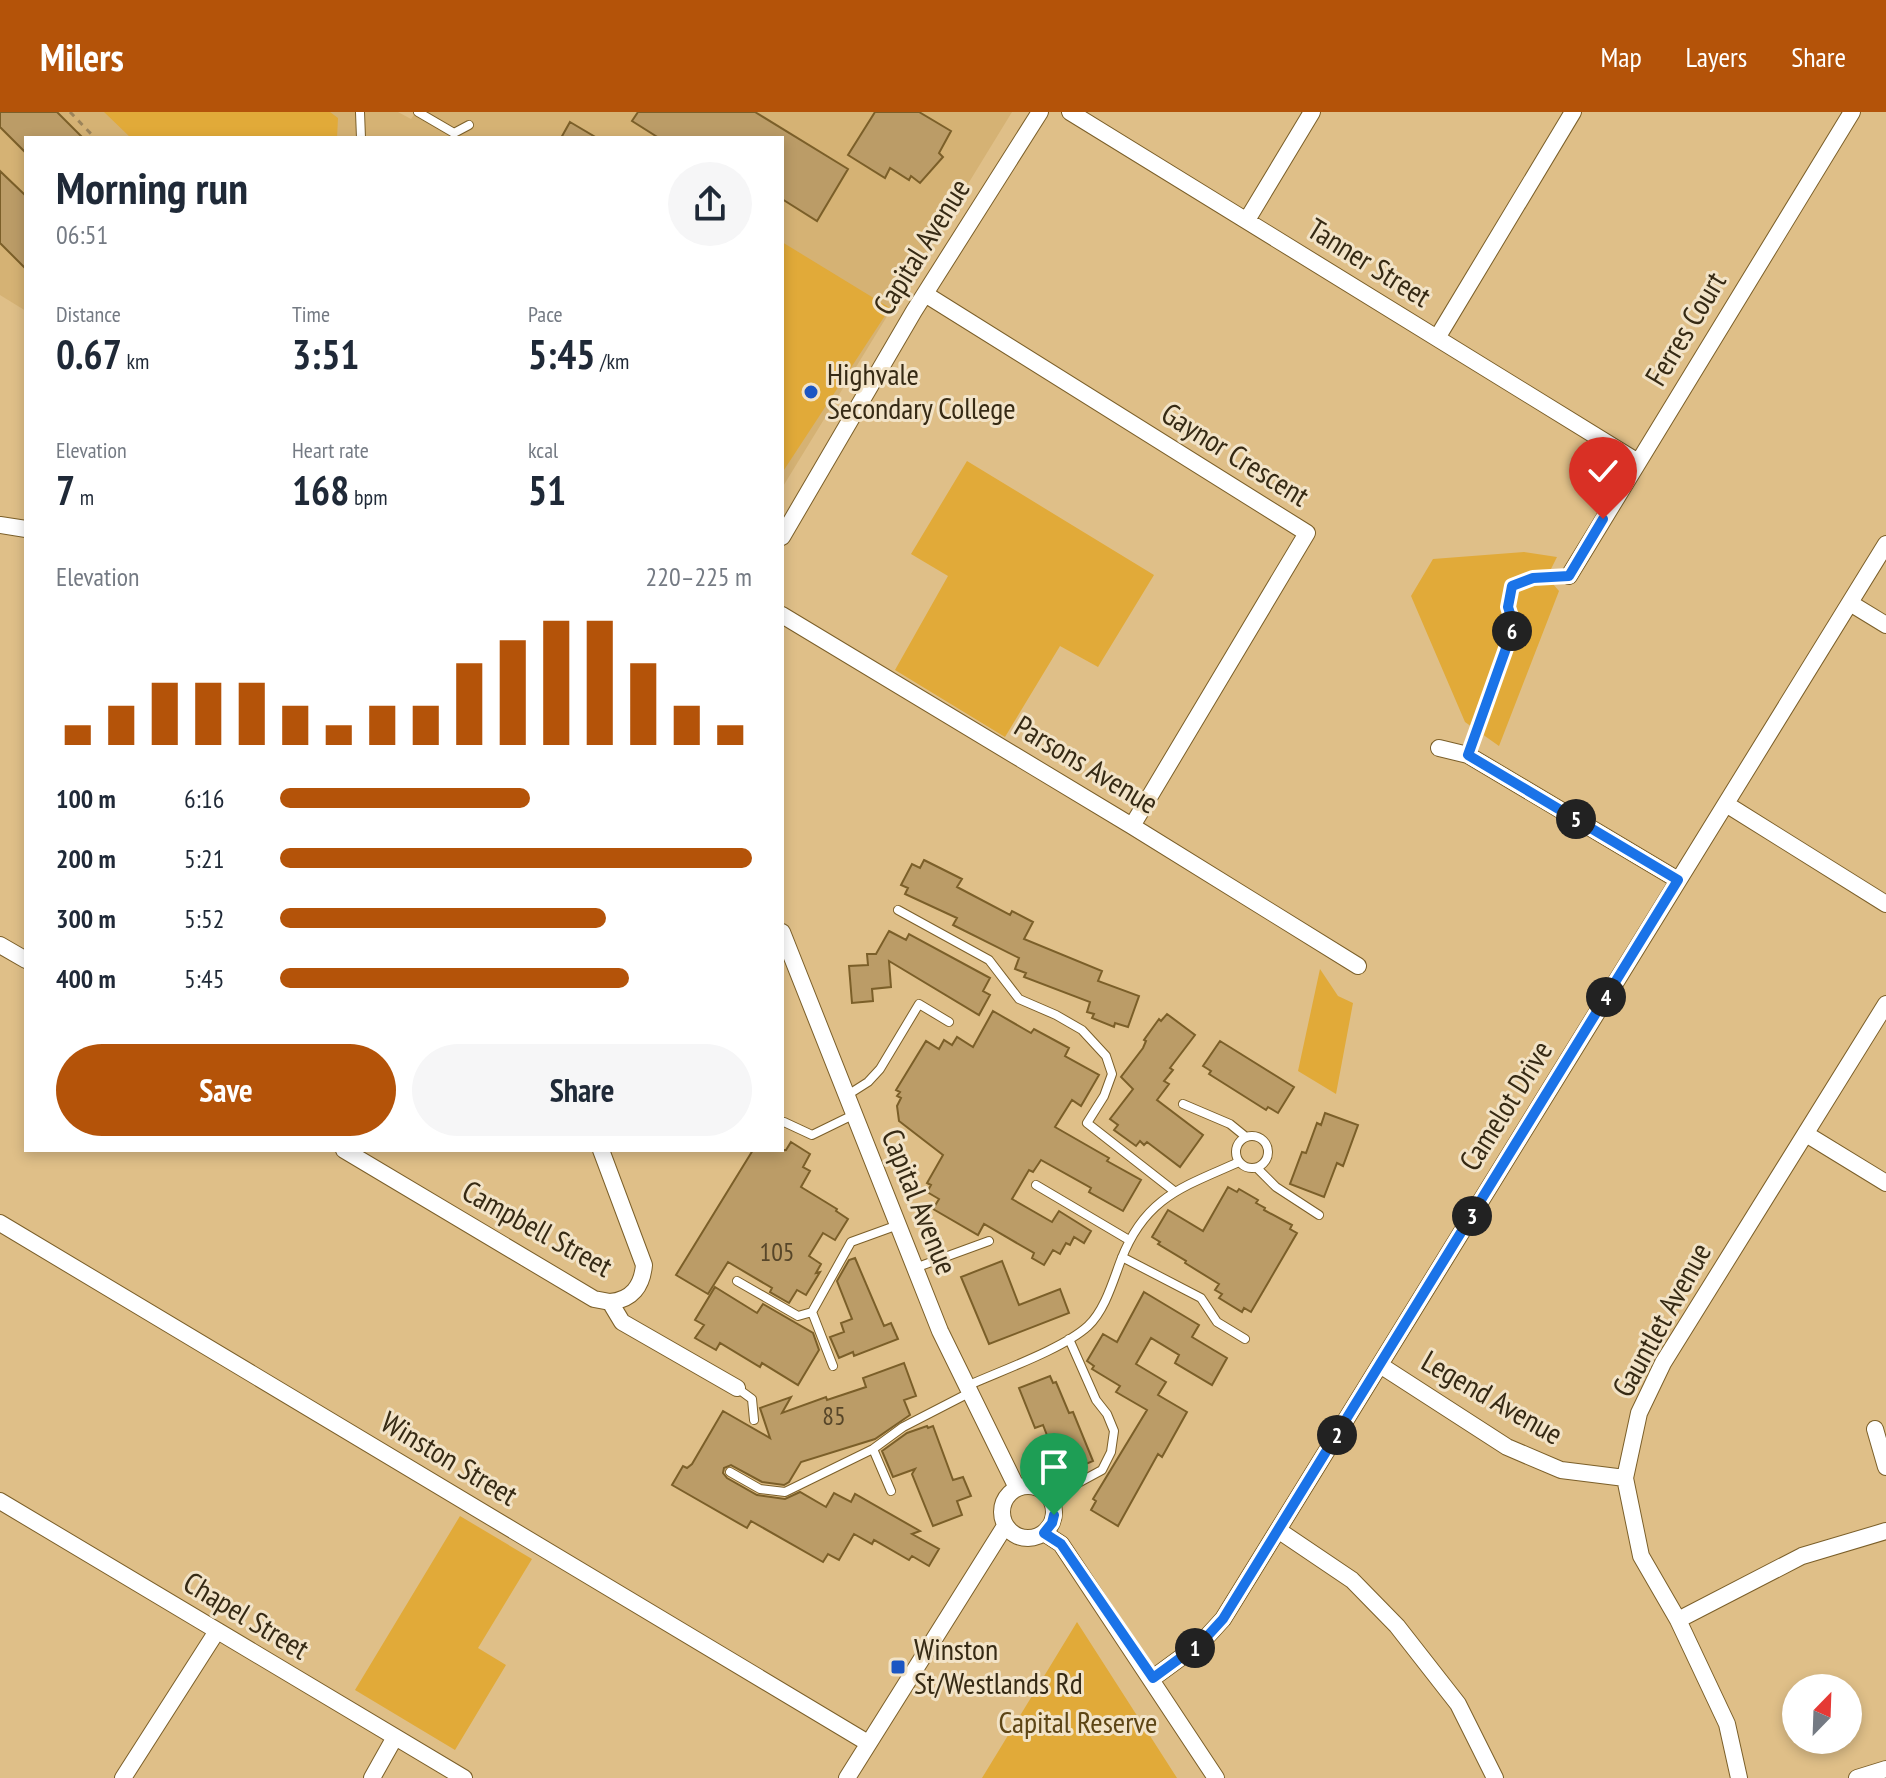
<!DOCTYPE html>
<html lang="en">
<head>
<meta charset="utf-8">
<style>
  :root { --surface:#fff; --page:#f6f6f7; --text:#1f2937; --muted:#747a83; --accent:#b45309 }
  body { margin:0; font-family:"PT Sans Narrow",sans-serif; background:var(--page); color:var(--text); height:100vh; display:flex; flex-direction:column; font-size:30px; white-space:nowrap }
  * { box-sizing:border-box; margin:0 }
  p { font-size:26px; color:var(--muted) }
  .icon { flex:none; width:44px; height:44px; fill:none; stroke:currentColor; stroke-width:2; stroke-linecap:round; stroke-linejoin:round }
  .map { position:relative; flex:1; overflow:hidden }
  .details { position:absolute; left:24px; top:24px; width:760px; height:1016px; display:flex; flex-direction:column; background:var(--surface); border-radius:0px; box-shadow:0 4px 12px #0003 }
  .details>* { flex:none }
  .needle { width:52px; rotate:23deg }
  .controls { position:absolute; left:1782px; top:1562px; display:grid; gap:16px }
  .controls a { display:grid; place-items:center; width:80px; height:80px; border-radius:50%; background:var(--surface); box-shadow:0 4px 12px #0003; font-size:40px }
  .pin { position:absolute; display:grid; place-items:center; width:68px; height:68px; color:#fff; margin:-82px -34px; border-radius:50% 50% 50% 0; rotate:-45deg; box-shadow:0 0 8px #0007 }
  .pin .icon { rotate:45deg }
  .km { position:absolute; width:40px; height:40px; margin:-20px; border-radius:50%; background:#222; color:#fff; font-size:22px; line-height:40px; text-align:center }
  .round { display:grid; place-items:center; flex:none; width:84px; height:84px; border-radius:42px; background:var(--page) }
  .headline { display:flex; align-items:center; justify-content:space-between; height:136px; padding:0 32px }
  h1 { font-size:44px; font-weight:700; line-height:60px }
  .figures { display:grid; grid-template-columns:repeat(3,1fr); gap:12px; height:136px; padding:8px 32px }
  .figures div { display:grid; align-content:center }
  .figures b { font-size:40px; font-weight:700 }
  .figures small { font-size:22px; font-weight:400 }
  .figures p { font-size:22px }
  .chart { height:224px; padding:16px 32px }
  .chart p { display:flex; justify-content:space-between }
  .chart svg { width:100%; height:144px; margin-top:8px; stroke:var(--accent); stroke-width:6 }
  .button { display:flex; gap:16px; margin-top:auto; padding:16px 32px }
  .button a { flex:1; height:92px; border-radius:48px; background:var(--accent); color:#fff; font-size:32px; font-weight:700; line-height:92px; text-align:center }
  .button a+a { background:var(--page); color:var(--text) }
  ul { padding:0 32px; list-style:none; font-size:26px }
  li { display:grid; grid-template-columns:128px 96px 1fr; align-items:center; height:60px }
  li i { height:20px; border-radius:10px; background:var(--accent) }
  header { display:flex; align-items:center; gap:48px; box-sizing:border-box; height:112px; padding:0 40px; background:var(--accent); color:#fff }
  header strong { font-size:38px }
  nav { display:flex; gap:44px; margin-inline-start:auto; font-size:28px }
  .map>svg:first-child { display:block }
  .built { fill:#d5b274 }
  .green { fill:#e1aa39 }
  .building { fill:#bb9c67; stroke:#7b5f29; stroke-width:2 }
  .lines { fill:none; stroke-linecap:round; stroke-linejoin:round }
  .service-casing { stroke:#7b5f29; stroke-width:10 }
  .minor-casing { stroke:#7b5f29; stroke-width:18 }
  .path { stroke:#9c845a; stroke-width:3; stroke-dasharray:6 6; stroke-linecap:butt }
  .service { stroke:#fff; stroke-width:8 }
  .minor { stroke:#fff; stroke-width:16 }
  .route-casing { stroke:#fff; stroke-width:16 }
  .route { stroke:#1a73e8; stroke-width:10 }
  .poi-dot { fill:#1b56c3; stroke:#f2e3c7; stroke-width:3 }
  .labels { text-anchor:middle; stroke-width:6; stroke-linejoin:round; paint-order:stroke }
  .number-label { font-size:26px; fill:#574629 }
  .street-label { font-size:30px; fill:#362a14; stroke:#f2e3c7 }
  .poi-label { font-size:30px; fill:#362a14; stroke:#f2e3c7; text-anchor:start }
  .park-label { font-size:30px; fill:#5d4515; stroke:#f2e3c7 }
</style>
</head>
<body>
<header>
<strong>Milers</strong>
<nav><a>Map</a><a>Layers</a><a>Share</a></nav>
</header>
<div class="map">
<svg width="1886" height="1666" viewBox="0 0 1886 1666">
  <rect width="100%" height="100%" fill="#dfbf88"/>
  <path class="built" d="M0 0H398L411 7 416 0H1012L782 376V26H26V199L0 183Z"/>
  <path class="green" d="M104 0H330L338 6 337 26H131Z
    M782 130 890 196 782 361Z
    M967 349 1154 463 1098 555 1060 534 1005 625 895 558 948 464 911 442Z
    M1524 440 1557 445 1547 465 1559 479 1499 634 1465 610 1411 484 1433 447Z
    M1320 857 1338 884 1353 891 1336 982 1298 959Z
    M460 1404 532 1447 478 1536 506 1553 455 1638 355 1578Z
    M1077 1510 1177 1666H982Z"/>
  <path class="building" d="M0 0H57L83 26H26V41L0 15Z
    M638 0H755L848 57 817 109 782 87V26H659L632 9Z
    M875 0H919L951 19 939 41 943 45 920 71 911 64 909 68 890 56 885 66 848 43Z
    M570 10 597 26H561Z
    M0 59 26 84V157L0 131Z
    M924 748 962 767 957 775 1010 803 1012 799 1033 810 1024 827 1102 859 1098 869 1139 884 1128 915 1115 911 1114 915 1092 906 1094 902 1087 900 1090 890 1024 865 1026 861 1015 857 1019 846 953 813 957 806 905 782 908 776 901 773 912 752 920 756Z
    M889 819 906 828 909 822 990 866 983 879 990 883 979 903 889 849 891 875 872 877 873 889 852 891 849 854 868 853 867 842H876Z
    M993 899 1031 921 1034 917 1069 936 1065 944 1099 963 1081 994 1072 988 1055 1015 1109 1046 1107 1049 1141 1068 1123 1099 1089 1080 1091 1076 1041 1048 1033 1060 1029 1058 1012 1087 1052 1110 1059 1099 1091 1119 1084 1131 1074 1125 1070 1133 1066 1131 1060 1142 1053 1138 1044 1153 1032 1146 1034 1141 984 1112 978 1123 933 1097 939 1087 927 1080 931 1073 927 1071 943 1043 899 1009 897 994 901 986 897 984 900 980 896 978 926 929 939 937 944 928 952 933 957 925 973 935Z
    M1167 902 1195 923 1170 956 1173 958 1164 969 1169 972 1157 988 1203 1023 1180 1055 1147 1030 1144 1033 1140 1029 1136 1034 1114 1018 1118 1013 1110 1007 1133 977 1121 965 1143 936 1146 929 1144 928 1159 907 1161 909Z
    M1220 929 1294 975 1278 1001 1268 995 1266 998 1209 962 1211 959 1203 954Z
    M1325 1001 1358 1013 1343 1054 1337 1051 1324 1085 1290 1072 1302 1040 1306 1041 1317 1011 1321 1013Z
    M791 1030 810 1042 803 1055 810 1059 801 1075 837 1097 836 1099 848 1107 835 1128 823 1121 809 1144 821 1152 816 1161 820 1160 806 1183 797 1178 789 1191 770 1180 772 1176 728 1150 708 1182 676 1163 753 1038H786Z
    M1228 1075 1237 1080 1239 1077 1258 1088 1256 1091 1265 1096 1264 1098 1292 1113 1290 1117 1297 1121 1251 1200 1244 1196 1242 1200 1219 1186 1222 1182 1215 1178 1219 1172 1185 1151 1186 1149 1158 1132 1160 1130 1152 1125 1168 1098 1203 1119Z
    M855 1146 884 1214 891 1211 898 1227 854 1244 853 1240 839 1246 830 1225 844 1220 841 1211 852 1207 837 1169 849 1148Z
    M1002 1149 1019 1193 1060 1177 1069 1201 989 1232 961 1165Z
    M715 1175 757 1201 763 1192 813 1221 819 1238 798 1273 762 1251 760 1255 720 1231 716 1238 695 1226 704 1213 695 1208Z
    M1144 1180 1199 1213 1192 1225 1227 1246 1212 1273 1175 1251 1179 1243 1151 1226 1136 1252 1166 1270 1158 1283 1187 1300 1162 1345 1158 1342 1118 1414 1091 1398 1096 1389 1093 1387 1147 1298 1116 1280 1120 1274 1092 1257 1094 1254 1087 1249 1103 1222 1117 1230Z
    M904 1251 916 1284 904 1288 910 1303 875 1327 801 1350 789 1370 784 1373 762 1370 731 1353 724 1356 723 1361 727 1366 757 1383 785 1387 800 1380 826 1395 834 1381 851 1390 855 1382 920 1419 912 1422 939 1437 929 1454 912 1444 909 1448 874 1428 872 1432 854 1422 839 1448 828 1442 823 1450 751 1409 747 1416 672 1373 683 1354 687 1356 692 1352 723 1299 770 1326 760 1296 791 1285 782 1301 826 1285 827 1288 866 1275 863 1266Z
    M1050 1264 1053 1271 1056 1270 1069 1301 1073 1300 1093 1349 1065 1361 1060 1348 1057 1349 1043 1313 1035 1316 1019 1276Z
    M927 1314 928 1316 933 1314 953 1368 963 1365 971 1384 957 1389 962 1403 933 1414 912 1362 915 1357 893 1365 882 1339 907 1321Z"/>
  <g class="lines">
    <defs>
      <path id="service" d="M360 0 361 26
        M418 0 454 21 469 13
        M898 798 989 848 1019 887 1056 903 1082 918 1106 944 1112 962 1104 984 1087 1011 1174 1079
        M846 984 868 970 880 957 919 892 949 910
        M1183 992 1230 1012 1246 1025
        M784 1010 812 1023 853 1003
        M1236 1040a16 16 0 1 1 32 0a16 16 0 1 1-32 0Z
        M1257 1056 1276 1075 1319 1103
        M1036 1073 1129 1128
        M1122 1145 1201 1186 1217 1210 1245 1227
        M915 1156 989 1129
        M737 1169 798 1204 812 1200 851 1130 898 1113
        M812 1200 833 1254
        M1069 1227 1096 1288 1107 1302 1114 1319 1111 1340 1102 1358 1078 1371
        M967 1274C1000 1259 1063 1237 1088 1214 1105 1198 1113 1169 1121 1148 1145 1085 1183 1075 1239 1050
        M737 1276 752 1287 754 1308
        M873 1337 891 1379
        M730 1360 760 1377 785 1380 873 1337 903 1315 969 1281"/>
      <path id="minor" d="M1070 0 1638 350
        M1247 108 1312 0
        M925 182 1307 421 1132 714
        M1437 226 1573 0
        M0 413 26 417
        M782 425 914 199 1040 0
        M1569 464 1852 0
        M1850 491 1886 513
        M782 503 1132 714 1358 854
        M1439 636 1468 643 1678 768
        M1726 692 1886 792
        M782 820 940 1219 1017 1376
        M0 833 26 848
        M1806 1022 1886 1071
        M344 1038 594 1187 610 1190 622 1210 737 1276
        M601 1038 644 1153C642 1174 632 1188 610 1190
        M0 1111 868 1631
        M1380 1253 1507 1335 1561 1358 1625 1366
        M1875 1317 1886 1355
        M1002 1400a26 26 0 1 1 52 0a26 26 0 1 1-52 0Z
        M0 1389 464 1666
        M1278 1418 1352 1468 1397 1514 1458 1592 1495 1666
        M1044 1421 1061 1432 1216 1666
        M1678 1508 1802 1444 1886 1419
        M1153 1566 1202 1530 1223 1507 1886 432
        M123 1666 217 1519
        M372 1666 395 1625
        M847 1666 1005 1414
        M1739 1666 1727 1612 1678 1508 1641 1444 1625 1366 1639 1301 1663 1251 1886 892
        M1857 1666 1886 1657"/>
    </defs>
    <use href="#service" class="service-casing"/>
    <use href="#minor" class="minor-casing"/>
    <path class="path" d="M70 0 95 26
      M1473 628 1514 514 1508 495 1512 474 1533 466 1553 465"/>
    <use href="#service" class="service"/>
    <use href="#minor" class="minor"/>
  </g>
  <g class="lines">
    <defs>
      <path id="route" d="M1054 1403 1052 1411 1044 1421 1061 1432 1153 1566 1202 1530 1223 1507 1678 768 1468 643 1514 514 1508 495 1512 474 1533 466 1569 464 1603 407"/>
    </defs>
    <use href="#route" class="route-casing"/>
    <use href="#route" class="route"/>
  </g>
  <g class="poi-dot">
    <circle cx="811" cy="280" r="8"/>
    <rect x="890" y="1547" width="16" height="16" rx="4"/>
  </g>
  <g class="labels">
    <g class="number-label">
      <text x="777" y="1149">105</text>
      <text x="834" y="1313">85</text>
    </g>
    <g class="street-label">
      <text transform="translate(922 135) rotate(-58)" y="10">Capital Avenue</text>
      <text transform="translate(1369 151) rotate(32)" y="10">Tanner Street</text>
      <text transform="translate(1686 217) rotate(-59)" y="10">Ferres Court</text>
      <text transform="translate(1235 343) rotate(32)" y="10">Gaynor Crescent</text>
      <text transform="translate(1086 653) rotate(31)" y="10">Parsons Avenue</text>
      <text transform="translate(1506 994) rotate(-58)" y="10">Camelot Drive</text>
      <text transform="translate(919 1090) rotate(68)" y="10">Capital Avenue</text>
      <text transform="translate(537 1117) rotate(29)" y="10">Campbell Street</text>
      <text transform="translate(1662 1208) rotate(-61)" y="10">Gauntlet Avenue</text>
      <text transform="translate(1492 1286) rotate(30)" y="10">Legend Avenue</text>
      <text transform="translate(449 1347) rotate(31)" y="10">Winston Street</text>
      <text transform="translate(246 1504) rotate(31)" y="10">Chapel Street</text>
    </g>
    <g class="poi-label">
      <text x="827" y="273">Highvale<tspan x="827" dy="34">Secondary College</tspan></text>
      <text x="914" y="1548">Winston<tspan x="914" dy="34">St/Westlands Rd</tspan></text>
    </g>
    <g class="park-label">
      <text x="1078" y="1621">Capital Reserve</text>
    </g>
  </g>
</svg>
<div class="controls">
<a><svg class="needle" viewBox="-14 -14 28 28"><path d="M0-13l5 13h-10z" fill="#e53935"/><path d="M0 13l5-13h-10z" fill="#747a83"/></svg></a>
</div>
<div class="pin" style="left:1054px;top:1403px;background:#1e9e55"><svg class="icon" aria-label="arrive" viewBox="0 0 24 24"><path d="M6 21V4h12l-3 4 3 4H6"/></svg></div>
<div class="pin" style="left:1603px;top:407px;background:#d93025"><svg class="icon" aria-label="check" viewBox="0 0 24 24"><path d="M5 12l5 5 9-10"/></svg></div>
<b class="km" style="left:1195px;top:1536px">1</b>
<b class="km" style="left:1337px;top:1323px">2</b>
<b class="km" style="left:1472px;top:1104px">3</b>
<b class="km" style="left:1606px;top:885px">4</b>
<b class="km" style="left:1576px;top:707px">5</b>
<b class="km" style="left:1512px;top:519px">6</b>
<section class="details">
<div class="headline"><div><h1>Morning run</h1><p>06:51</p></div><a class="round"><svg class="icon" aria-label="share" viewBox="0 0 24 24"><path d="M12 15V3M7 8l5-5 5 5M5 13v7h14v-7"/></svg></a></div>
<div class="figures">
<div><p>Distance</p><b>0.67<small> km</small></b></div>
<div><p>Time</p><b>3:51</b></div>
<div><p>Pace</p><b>5:45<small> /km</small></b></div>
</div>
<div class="figures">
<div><p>Elevation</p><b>7<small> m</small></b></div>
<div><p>Heart rate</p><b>168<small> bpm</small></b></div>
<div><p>kcal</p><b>51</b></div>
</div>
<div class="chart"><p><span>Elevation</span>220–225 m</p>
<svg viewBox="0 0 160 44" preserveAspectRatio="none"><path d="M5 44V38M15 44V32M25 44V25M35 44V25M45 44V25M55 44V32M65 44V38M75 44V32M85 44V32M95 44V19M105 44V12M115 44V6M125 44V6M135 44V19M145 44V32M155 44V38"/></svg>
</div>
<ul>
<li><b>100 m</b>6:16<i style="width:53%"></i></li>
<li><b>200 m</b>5:21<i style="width:100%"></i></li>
<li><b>300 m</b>5:52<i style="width:69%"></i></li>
<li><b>400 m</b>5:45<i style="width:74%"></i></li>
</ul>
<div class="button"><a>Save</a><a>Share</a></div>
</section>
</div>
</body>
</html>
